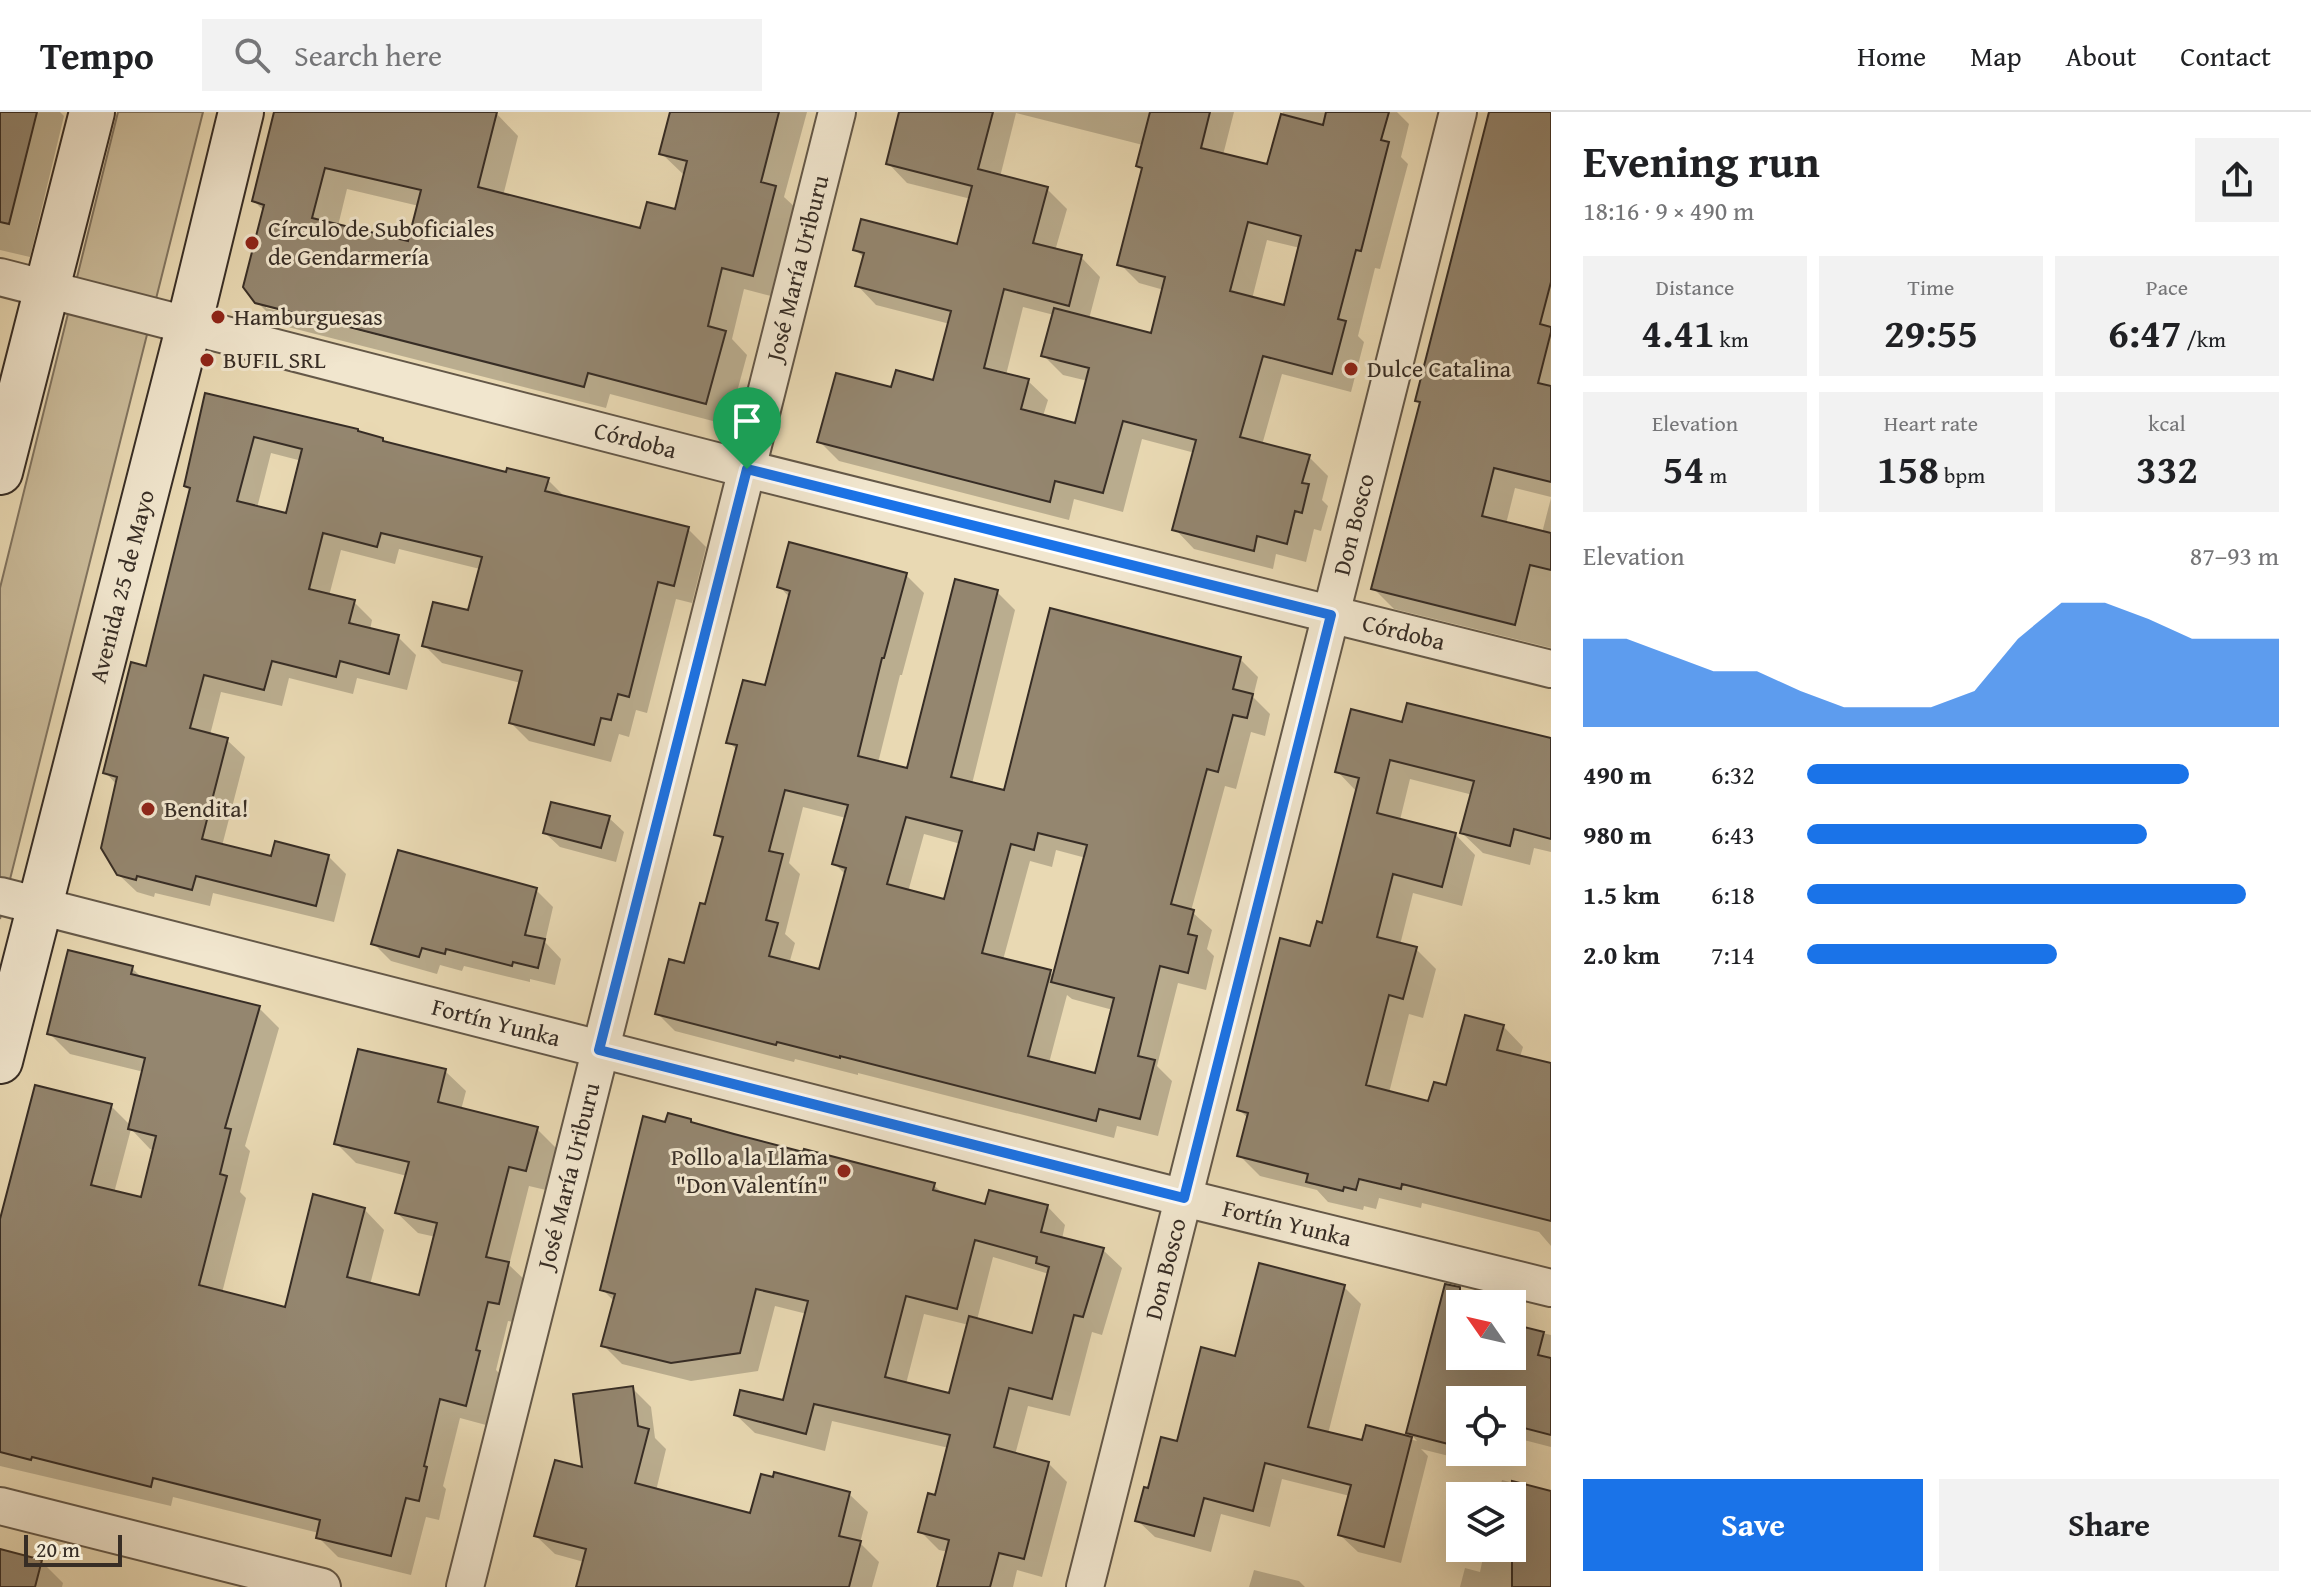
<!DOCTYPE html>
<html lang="en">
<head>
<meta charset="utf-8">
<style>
  :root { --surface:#fff; --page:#f2f2f2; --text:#202124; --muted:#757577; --line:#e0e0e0; --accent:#1a73e8 }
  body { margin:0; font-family:"Gentium Book Plus",serif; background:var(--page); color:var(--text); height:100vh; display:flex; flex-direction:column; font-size:30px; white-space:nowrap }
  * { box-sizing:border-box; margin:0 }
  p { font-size:26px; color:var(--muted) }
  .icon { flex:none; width:44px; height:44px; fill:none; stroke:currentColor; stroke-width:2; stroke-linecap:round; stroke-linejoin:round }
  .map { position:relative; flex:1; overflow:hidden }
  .drawer { display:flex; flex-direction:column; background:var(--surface); width:760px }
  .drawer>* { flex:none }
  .needle { width:52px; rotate:304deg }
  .fabs { position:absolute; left:1446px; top:1178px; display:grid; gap:16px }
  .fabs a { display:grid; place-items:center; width:80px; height:80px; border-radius:0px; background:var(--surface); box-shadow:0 8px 32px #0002; font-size:40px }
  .scale { position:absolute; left:24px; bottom:20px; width:98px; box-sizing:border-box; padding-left:8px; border:4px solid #372d25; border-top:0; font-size:22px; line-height:28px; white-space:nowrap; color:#372d25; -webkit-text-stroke:6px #f1e6ce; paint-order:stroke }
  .pin { position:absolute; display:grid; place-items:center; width:68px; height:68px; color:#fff; margin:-82px -34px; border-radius:50% 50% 50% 0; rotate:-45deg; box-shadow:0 0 8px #0007 }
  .pin .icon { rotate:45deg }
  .round { display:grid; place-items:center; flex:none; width:84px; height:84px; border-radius:0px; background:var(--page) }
  .summary { display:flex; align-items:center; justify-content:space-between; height:136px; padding:0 32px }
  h1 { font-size:44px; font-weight:700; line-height:60px }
  .stats { display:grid; grid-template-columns:repeat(3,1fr); gap:12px; height:136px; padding:8px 32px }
  .stats div { display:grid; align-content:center; border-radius:0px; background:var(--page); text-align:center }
  .stats b { font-size:40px; font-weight:700 }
  .stats small { font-size:22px; font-weight:400 }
  .stats p { font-size:22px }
  .chart { height:224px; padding:16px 32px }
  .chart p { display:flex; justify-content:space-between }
  .chart svg { width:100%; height:144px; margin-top:8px; fill:var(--accent); opacity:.7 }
  .action { display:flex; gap:16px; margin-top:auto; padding:16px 32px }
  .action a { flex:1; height:92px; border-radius:0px; background:var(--accent); color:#fff; font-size:32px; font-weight:700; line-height:92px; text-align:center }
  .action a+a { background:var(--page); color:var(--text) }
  ul { padding:0 32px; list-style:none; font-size:26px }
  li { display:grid; grid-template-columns:128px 96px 1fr; align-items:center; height:60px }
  li i { height:20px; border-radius:10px; background:var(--accent) }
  header { display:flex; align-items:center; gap:48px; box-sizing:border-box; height:112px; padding:0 40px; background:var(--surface); border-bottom:2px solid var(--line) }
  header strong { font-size:38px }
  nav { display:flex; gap:44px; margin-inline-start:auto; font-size:28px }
  .search { width:560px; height:72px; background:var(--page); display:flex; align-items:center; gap:20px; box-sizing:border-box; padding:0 28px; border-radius:0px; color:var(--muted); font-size:30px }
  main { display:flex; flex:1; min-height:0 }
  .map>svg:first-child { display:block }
  .green { fill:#cbbc9b; stroke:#817460; stroke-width:2 }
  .shadow { fill:#0003; fill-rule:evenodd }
  .building { fill:#94866f; stroke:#372d25; stroke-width:2; fill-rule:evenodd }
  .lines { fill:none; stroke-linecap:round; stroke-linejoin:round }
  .minor-casing { stroke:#645848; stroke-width:40 }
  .secondary-casing { stroke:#372d25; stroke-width:48 }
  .minor { stroke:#f1e6ce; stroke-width:36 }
  .secondary { stroke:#f1e6ce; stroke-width:44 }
  .route-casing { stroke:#fff; stroke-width:16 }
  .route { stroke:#1a73e8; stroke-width:10 }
  .poi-dot { fill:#8f2418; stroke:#f1e6ce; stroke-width:3 }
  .labels { text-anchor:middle; stroke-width:6; stroke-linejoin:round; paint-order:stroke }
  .poi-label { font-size:24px; fill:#372d25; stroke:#f1e6ce; text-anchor:start }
  .street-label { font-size:24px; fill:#372d25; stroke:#f1e6ce }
</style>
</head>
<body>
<header>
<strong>Tempo</strong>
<div class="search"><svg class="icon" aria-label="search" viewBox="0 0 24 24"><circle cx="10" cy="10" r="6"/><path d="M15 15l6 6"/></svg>Search here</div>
<nav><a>Home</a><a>Map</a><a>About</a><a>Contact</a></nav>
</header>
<main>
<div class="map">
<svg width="1551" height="1475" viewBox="0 0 1551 1475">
  <rect width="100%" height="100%" fill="#e9d9b3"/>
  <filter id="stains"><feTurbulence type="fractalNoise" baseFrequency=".0025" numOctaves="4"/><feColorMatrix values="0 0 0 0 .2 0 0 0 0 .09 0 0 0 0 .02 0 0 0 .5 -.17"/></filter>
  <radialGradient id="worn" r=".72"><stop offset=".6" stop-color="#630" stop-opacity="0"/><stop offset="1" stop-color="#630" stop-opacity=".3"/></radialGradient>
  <path class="green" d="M118 0H203L0 807V476Z"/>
  <path class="shadow" d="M0 0H60L64 4 30 145 0 138Z
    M276 0 496 1 518 24 503 84 642 118 677 99 684 63 661 41 672 0H807L784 85 798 98 775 185 744 177 732 227 747 243 728 313 610 282 606 296 280 213 257 190 265 100 254 89ZM347 77 419 94 409 132 338 114ZM266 192 401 225 400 229 266 196Z
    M901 0H1234L1223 43 1269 54 1283 0H1397L1409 12 1401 45 1408 52 1380 157 1375 156 1358 224 1364 230 1351 280 1282 262 1262 333 1309 345 1328 364 1322 388 1328 394 1321 419 1314 417 1306 450 1276 442 1273 457 1194 437 1175 417 1195 341 1142 327 1123 400 1074 387 1069 408 839 349 820 330 893 277 934 270 950 212 876 193 857 173 864 146 855 137 958 134 971 87 907 71 888 51ZM1016 1 1143 33 1138 53 1144 59 1120 152 1139 171 1164 178 1152 223 1089 207 1100 165 1081 145 1055 139 1067 97 1047 77 1000 65ZM1267 128 1300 136 1285 195 1252 187ZM1023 195 1054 203 1044 244 1063 263 1088 269 1076 313 1043 304 1048 288 1028 269 1006 263Z
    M1490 0H1551V385L1515 376 1506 412 1542 421 1551 386V536L1394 497 1373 476 1421 292 1417 288Z
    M207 283 507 362 548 368 565 385 688 417 706 435 692 491 676 487 647 601 636 598 629 625 619 622 611 650 529 629 511 611 521 571 442 551 424 533 469 501 480 457 399 437 395 452 341 438 329 484 354 490 372 508 370 518 398 525 416 543 407 578 357 566 353 582 289 566 282 594 221 580 210 623 227 628 245 645 222 734 273 746 328 744 346 762 334 810 213 781 210 794 155 781 154 785 137 780 118 762 117 673 106 661 148 557 191 378 187 374ZM271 341 302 349 288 403 257 396Z
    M906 463 924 481 902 563H900L878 651 908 658 997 480 1015 498 972 672 1005 680 1240 547 1258 565 1253 585 1270 602 1265 624 1251 620 1236 677 1225 674 1191 799 1212 818 1207 837 1214 844 1206 878 1178 871 1157 954 1172 969 1158 1024 1117 1014 1114 1026 858 961V963L795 947 794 950 675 919 657 901 686 853 706 794 724 730 716 722 738 639 729 630 767 576 790 486 780 475ZM803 695 846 706 834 751 846 763 821 860 789 852 795 831 785 822 800 762 789 751ZM924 722 961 732 946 790 908 780ZM1056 738 1086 746 1055 865 1050 860 1003 848 1030 749 1052 755ZM1067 883 1072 887 1113 898 1096 963 1049 951Z
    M1403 613 1551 629V740L1534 736 1530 753 1483 741 1462 721 1473 683 1410 667 1400 708 1455 722 1475 743 1462 794 1413 781 1400 833 1416 837 1436 857 1423 906 1409 902 1389 981 1430 991 1448 976 1503 914 1523 935 1520 945 1551 953V1134L1539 1120 1422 1091 1421 1096 1379 1086 1376 1097 1364 1094 1363 1098 1328 1090 1317 1078 1260 1064 1240 1044 1249 1007 1239 998 1324 813 1357 680 1337 659Z
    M609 706 624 720 616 750 560 735 545 721Z
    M536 778 553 795 545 830 561 847 555 873 530 867V870L464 854 462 859 440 853 437 862 391 849 373 831Z
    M132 856 143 867 259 896 279 916 245 1034 250 1039 240 1080 246 1086 222 1181 286 1197 364 1097 384 1118 370 1173 420 1185 436 1125 418 1121 397 1101 407 1064 356 1051 336 1031 445 959 466 979 461 998 537 1017 557 1037 546 1078 529 1074 509 1153 529 1172 519 1211 508 1209 496 1258 499 1261 486 1313 460 1306 443 1374 446 1377 439 1408 426 1405 411 1463 338 1445 318 1425 319 1421 173 1385 171 1394 0 1354V1113L111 994 131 1014 144 960 70 942 50 922ZM131 1017 150 1037 155 1038 142 1088 114 1081Z
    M690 1008 696 1014 934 1073 944 1083 987 1094H1047L1065 1113 1062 1127 1103 1138 1122 1156 1102 1223 1092 1220 1070 1304 1028 1294 1015 1343 1048 1351 1067 1370 1042 1465 1017 1458 1013 1475H939L948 1440 939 1438 920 1419 937 1386 949 1336 832 1309 825 1339 755 1321 736 1303 784 1291 807 1202 775 1194 758 1259 691 1269 622 1252 603 1233 615 1190 602 1177 667 1012ZM993 1145 1049 1162 1033 1223 977 1208ZM924 1202 969 1213 951 1284 906 1272Z
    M1344 1175 1361 1192 1328 1322 1364 1331 1368 1316 1417 1329 1409 1320 1460 1198V1244H1512V1214L1551 1223V1335L1512 1325V1288H1460V1340H1472L1469 1349 1421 1337 1428 1344 1401 1451 1358 1440 1340 1423 1350 1384 1282 1367 1270 1415 1221 1402 1211 1440 1155 1425 1137 1408 1149 1379 1237 1247Z
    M632 1276 651 1295 655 1326 666 1337 656 1379 752 1403 849 1382 868 1400 860 1431 879 1450 872 1475H578L584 1450 555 1442 536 1424 585 1358Z
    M1502 1368 1551 1381V1475H1460L1465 1456 1480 1460 1485 1436H1512V1384H1498Z
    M0 1439 41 1449 63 1471 62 1475H0Z
    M1254 1458 1299 1469 1305 1475H1249Z"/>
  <path class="building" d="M0 0H37L9 112 0 110Z
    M274 0H497L478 75 640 116 647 90 675 97 687 49 659 42 670 0H779L761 70 776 74 753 164 722 156 708 214 726 219 706 292 588 261 584 275 255 191 243 175 264 93 252 89ZM325 56 421 78 408 129 312 106Z
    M899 0H993L978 57 1048 75 1033 131 1082 143 1069 194 1004 177 984 256 1029 267 1021 297 1075 311 1089 256 1041 244 1054 196 1151 221 1165 165 1117 153 1142 56 1136 54 1150 0H1210L1201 36 1267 52 1281 2 1323 13 1326 0H1389L1381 28 1389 30 1361 139 1356 138 1338 207 1346 209 1332 262 1263 244 1240 325 1310 343 1302 371 1309 372 1302 401 1295 399 1287 432 1257 424 1254 439 1172 418 1196 328 1123 309 1103 381 1055 369 1050 390 817 330 836 261 891 275 896 258 933 268 951 199 855 174 864 141 853 138 861 107 957 132 972 74 886 52ZM1248 110 1301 124 1284 193 1230 179Z
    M1489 0H1551V170L1540 212 1551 215V220L1538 271 1551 274V370L1494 356 1482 404 1551 421V458L1530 453 1515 513 1371 477 1420 290 1415 289Z
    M205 281 358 317V319L383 326V329L506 360 507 356 549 366 545 379 689 415 674 474 658 470 629 585 618 582 611 608 601 606 594 633 509 611 522 559 422 534 433 490 468 498 482 445 381 421 377 435 323 421 309 477 355 488 349 511 399 523 389 562 340 549 336 565 272 549 264 578 204 563 190 616 228 626 202 727 271 744 275 729 329 743 316 794 196 764 192 778 137 764 136 768 117 763 101 736 117 665 103 661 131 550 146 554 190 376 184 374ZM254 325 302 337 286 401 237 389Z
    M789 430 907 461 884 546H882L858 644 907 656 955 467 998 478 951 665 1004 678 1050 496 1241 545 1233 577 1253 582 1247 606 1233 603 1218 660 1207 657 1171 792 1194 798 1188 822 1197 824 1188 861 1160 854 1138 944 1155 948 1140 1007 1099 997 1096 1009 840 944V946L777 930 776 933 655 902 669 847 684 851 700 791 705 792 723 725 714 723 737 633 726 631 743 568 765 573 790 479 777 475ZM785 678 848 693 832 752 846 756 819 857 769 844 778 811 766 808 783 742 769 739ZM906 705 962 719 944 787 887 772ZM1038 721 1087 733 1051 870 1114 886 1095 961 1028 944 1051 858 982 841 1011 732 1034 738Z
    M1407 591 1551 626V727L1514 717 1510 734 1460 721 1474 669 1390 648 1377 701 1456 721 1442 775 1393 762 1377 825 1417 835 1403 887 1389 883 1366 973 1428 989 1434 970 1446 973 1465 903 1504 913 1497 938 1551 951V1109L1402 1072 1401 1077 1359 1067 1356 1078 1344 1075 1343 1079 1306 1070 1308 1062 1237 1044 1248 1001 1237 998 1280 826 1310 834 1317 809 1322 811 1338 749 1359 666 1335 660 1351 597 1402 610Z
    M551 690 610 704 601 736 543 721Z
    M398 738 537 776 525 823 545 827 538 856 513 850 512 854 446 837 445 842 422 836 419 845 371 832Z
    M68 838 133 854 131 862 260 894 225 1016 231 1017 220 1062 227 1064 199 1173 285 1195 313 1082 365 1096 347 1165 419 1183 437 1111 395 1101 409 1050 334 1032 358 937 446 957 438 990 538 1015 526 1059 509 1055 486 1145 509 1150 499 1192 488 1190 476 1238 480 1239 466 1294 440 1287 424 1354 427 1355 419 1389 406 1386 391 1444 316 1426 320 1408 153 1366 151 1375 32 1345 31 1348 0 1340V1107L35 973 112 992 91 1073 141 1085 156 1024 128 1017 145 946 47 922Z
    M668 1001 691 1007V1010L734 1022 803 1040 804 1037 935 1071 933 1078 985 1092 989 1078 1048 1093 1041 1120 1104 1136 1083 1205 1074 1203 1052 1287 1009 1276 994 1335 1049 1350 1024 1447 999 1441 990 1475H937L949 1428 918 1420 928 1381 935 1383 950 1323 814 1292 806 1322 734 1303 740 1278 783 1288 808 1189 756 1177 740 1241 671 1251 601 1234 615 1182 600 1178 643 1004 665 1010ZM975 1128 1037 1145 1036 1151 1049 1155 1032 1221 969 1204 949 1281 885 1265 906 1184 957 1197Z
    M1259 1151 1345 1173 1308 1315 1362 1328 1366 1313 1412 1325 1384 1435 1338 1423 1351 1373 1265 1351 1253 1399 1204 1386 1194 1424 1135 1409 1144 1375 1148 1376 1161 1325 1177 1329 1201 1235 1235 1244Z
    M1445 1172 1460 1175V1244H1512V1212L1544 1220 1538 1243 1551 1246V1323L1512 1313V1288H1460V1300L1452 1333 1406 1321Z
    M633 1274 638 1314 649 1317 635 1371 750 1401 761 1362 773 1365 774 1360 850 1380 839 1424 861 1429 849 1475H576L586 1437 534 1424 555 1348 582 1355 573 1282Z
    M1512 1369 1551 1379V1475H1512Z
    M0 1437 42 1448 35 1475H0Z"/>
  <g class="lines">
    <defs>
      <g id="minor">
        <path id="s1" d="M0 165 747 357 1551 557"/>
        <path id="s2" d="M0 784 1184 1086 1551 1176"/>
        <path d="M0 1394 322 1475"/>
        <path id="s3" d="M465 1475 837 0"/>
        <path id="s4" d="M1085 1475 1458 0"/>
      </g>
      <g id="secondary">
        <path d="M0 360 92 0"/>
        <path id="s5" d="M0 949 189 213 241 0"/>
      </g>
    </defs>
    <use href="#minor" class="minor-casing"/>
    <use href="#secondary" class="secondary-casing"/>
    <use href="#minor" class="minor"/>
    <use href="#secondary" class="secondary"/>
  </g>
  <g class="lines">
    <defs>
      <path id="route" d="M747 357 1331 503 1184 1086 599 938Z"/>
    </defs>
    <use href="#route" class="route-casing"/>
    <use href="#route" class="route"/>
  </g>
  <g class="poi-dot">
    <circle cx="252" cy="131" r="8"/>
    <circle cx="218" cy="205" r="8"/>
    <circle cx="207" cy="248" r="8"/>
    <circle cx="1351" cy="257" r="8"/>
    <circle cx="148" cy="697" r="8"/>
    <circle cx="844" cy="1059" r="8"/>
  </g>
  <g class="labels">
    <g class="poi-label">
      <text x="268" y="125">Círculo de Suboficiales<tspan x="268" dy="28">de Gendarmería</tspan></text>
      <text x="234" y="213">Hamburguesas</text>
      <text x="223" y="256">BUFIL SRL</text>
      <text x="1367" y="265">Dulce Catalina</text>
      <text x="164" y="705">Bendita!</text>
      <text x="828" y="1053" text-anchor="end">Pollo a la Llama<tspan x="828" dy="28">"Don Valentín"</tspan></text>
    </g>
    <g class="street-label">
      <text dy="8" stroke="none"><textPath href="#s3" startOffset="1360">José María Uriburu</textPath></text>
      <text dy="8" stroke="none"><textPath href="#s1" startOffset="656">Córdoba</textPath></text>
      <text dy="8" stroke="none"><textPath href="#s4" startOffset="1096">Don Bosco</textPath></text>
      <text dy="8" stroke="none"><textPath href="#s5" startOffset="490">Avenida 25 de Mayo</textPath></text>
      <text dy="8" stroke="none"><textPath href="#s1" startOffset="1448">Córdoba</textPath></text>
      <text dy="8" stroke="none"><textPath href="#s2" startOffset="512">Fortín Yunka</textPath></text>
      <text dy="8" stroke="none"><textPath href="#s3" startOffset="424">José María Uriburu</textPath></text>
      <text dy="8" stroke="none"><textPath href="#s2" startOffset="1328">Fortín Yunka</textPath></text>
      <text dy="8" stroke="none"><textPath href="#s4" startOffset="328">Don Bosco</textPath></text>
    </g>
  </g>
  <rect width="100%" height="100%" filter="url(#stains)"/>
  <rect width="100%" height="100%" fill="url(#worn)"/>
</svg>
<div class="fabs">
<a><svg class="needle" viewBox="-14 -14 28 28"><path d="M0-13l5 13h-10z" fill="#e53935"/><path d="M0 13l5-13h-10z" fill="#757577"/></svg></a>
<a><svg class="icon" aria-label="locate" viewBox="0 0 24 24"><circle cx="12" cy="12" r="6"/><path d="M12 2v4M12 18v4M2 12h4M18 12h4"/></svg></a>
<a><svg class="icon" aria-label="layers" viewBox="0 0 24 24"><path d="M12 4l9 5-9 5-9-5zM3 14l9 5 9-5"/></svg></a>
</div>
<div class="scale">20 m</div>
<div class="pin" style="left:747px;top:357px;background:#1e9e55"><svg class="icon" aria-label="arrive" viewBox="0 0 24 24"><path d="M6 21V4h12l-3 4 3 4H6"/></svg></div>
</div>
<section class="drawer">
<div class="summary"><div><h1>Evening run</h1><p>18:16 · 9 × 490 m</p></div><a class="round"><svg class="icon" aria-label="share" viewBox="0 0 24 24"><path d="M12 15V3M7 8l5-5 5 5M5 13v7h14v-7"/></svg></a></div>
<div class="stats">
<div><p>Distance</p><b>4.41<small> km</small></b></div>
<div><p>Time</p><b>29:55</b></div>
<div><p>Pace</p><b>6:47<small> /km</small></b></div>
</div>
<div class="stats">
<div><p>Elevation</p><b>54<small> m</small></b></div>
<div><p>Heart rate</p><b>158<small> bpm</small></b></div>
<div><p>kcal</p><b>332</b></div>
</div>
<div class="chart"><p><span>Elevation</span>87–93 m</p>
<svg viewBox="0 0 160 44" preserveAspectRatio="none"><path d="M0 44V17L10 17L20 22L30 27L40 27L50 33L60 38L70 38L80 38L90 33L100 17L110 6L120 6L130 11L140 17L150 17L160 17V44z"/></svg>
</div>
<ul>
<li><b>490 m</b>6:32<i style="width:81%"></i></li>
<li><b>980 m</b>6:43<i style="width:72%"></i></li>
<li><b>1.5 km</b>6:18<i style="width:93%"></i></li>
<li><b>2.0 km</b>7:14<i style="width:53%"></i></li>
</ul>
<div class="action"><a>Save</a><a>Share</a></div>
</section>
</main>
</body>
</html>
